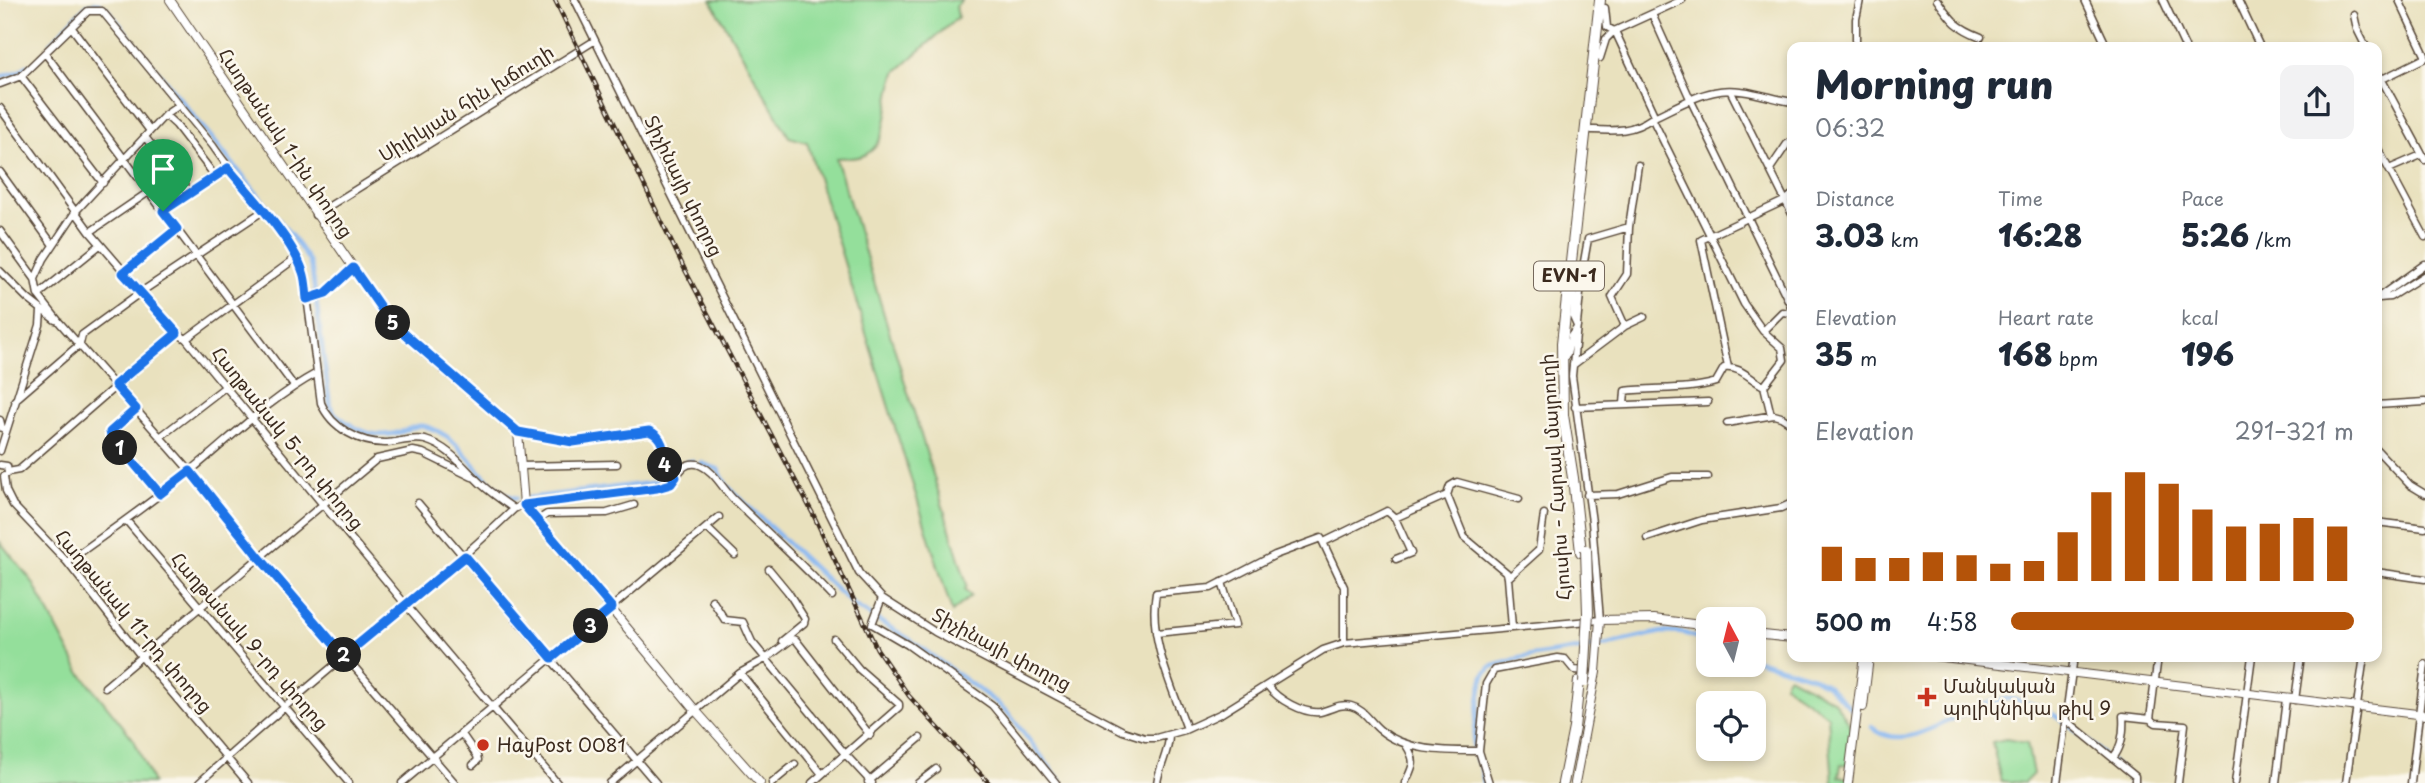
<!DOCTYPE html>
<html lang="en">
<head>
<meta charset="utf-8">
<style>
  :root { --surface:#fff; --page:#f2f2f3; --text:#1f2937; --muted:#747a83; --accent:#b45309 }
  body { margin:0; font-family:"Playpen Sans","Noto Sans Armenian",sans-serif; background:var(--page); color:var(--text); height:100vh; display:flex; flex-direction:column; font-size:26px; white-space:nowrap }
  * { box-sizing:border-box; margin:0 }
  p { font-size:23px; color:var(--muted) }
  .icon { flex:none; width:38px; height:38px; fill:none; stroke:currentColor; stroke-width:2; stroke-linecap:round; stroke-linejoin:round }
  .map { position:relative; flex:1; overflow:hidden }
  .drawer { position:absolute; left:1787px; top:42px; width:595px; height:620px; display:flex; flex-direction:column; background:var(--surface); border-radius:14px; box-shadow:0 4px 10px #0003 }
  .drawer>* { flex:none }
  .needle { width:46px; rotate:353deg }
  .fabs { position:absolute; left:1696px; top:607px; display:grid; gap:14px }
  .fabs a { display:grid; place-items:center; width:70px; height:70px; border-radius:14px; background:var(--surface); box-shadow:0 4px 10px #0003; font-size:35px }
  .pin { position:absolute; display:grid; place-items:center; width:60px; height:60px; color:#fff; margin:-72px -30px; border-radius:50% 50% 50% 0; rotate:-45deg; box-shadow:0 0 7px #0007 }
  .pin .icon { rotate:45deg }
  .km { position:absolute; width:35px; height:35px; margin:-18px; border-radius:50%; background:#222; color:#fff; font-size:19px; line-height:35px; text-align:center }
  .round { display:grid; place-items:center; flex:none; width:74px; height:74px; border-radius:14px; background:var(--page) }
  .summary { display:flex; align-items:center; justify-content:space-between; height:119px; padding:0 28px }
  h1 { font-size:38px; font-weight:800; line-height:52px }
  .figures { display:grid; grid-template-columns:repeat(3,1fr); gap:10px; height:119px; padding:7px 28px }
  .figures div { display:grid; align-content:center }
  .figures b { font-size:30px; font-weight:800 }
  .figures small { font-size:19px; font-weight:400 }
  .figures p { font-size:19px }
  .chart { height:196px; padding:14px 28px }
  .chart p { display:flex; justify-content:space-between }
  .chart svg { width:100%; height:126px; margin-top:7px; stroke:var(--accent); stroke-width:6 }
  ul { padding:0 28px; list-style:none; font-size:23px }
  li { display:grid; grid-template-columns:112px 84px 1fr; align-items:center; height:52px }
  li i { height:18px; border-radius:9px; background:var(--accent) }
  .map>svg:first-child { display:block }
  .green { fill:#94df9b; stroke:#68845c; stroke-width:2 }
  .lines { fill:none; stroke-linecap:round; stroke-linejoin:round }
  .canal { stroke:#85b6f1; stroke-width:4.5 }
  .minor-casing { stroke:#554536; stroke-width:9 }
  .major-casing { stroke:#554536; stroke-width:10 }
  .highway-casing { stroke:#554536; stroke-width:12 }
  .minor { stroke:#fff; stroke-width:6 }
  .major { stroke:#fff; stroke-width:8 }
  .highway { stroke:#fff; stroke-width:10 }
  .rail-casing { stroke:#3b2a1e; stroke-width:4.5 }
  .rail { stroke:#fbf7ec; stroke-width:2; stroke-dasharray:5; stroke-linecap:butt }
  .highway-bridge-casing { stroke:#554536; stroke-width:12; stroke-linecap:butt }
  .highway-bridge { stroke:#fff; stroke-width:10 }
  .route-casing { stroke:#fff; stroke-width:14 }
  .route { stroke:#1a73e8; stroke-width:9 }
  .poi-dot { fill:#c8321e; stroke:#fbf7ec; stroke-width:2.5 }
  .labels { text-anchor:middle; stroke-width:5; stroke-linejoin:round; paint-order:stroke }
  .shield { fill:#fbf7ec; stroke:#75685c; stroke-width:2 }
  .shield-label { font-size:18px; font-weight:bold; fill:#3b2a1e }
  .street-label { font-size:19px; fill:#3b2a1e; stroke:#fbf7ec }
  .poi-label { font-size:19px; fill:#3b2a1e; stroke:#fbf7ec; text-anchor:start }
</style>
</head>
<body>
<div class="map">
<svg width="2425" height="783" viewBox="0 0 2425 783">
  <rect width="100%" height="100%" fill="#fbf7ec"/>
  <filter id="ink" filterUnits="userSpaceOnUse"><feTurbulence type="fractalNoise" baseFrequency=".0143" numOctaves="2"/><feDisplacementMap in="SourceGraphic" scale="14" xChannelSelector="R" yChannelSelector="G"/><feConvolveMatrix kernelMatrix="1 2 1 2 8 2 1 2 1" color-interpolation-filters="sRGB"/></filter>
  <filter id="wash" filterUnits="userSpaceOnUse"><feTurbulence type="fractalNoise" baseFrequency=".00686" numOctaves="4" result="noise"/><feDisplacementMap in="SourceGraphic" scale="28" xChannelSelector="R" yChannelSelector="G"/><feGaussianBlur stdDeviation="1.57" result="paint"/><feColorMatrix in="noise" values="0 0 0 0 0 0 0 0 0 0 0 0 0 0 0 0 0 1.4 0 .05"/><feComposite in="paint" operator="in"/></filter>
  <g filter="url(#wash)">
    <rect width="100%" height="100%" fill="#e9e1be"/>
    <path class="green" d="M711 0H962L956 6 958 17 897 71C883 96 894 149 858 157 851 159 843 157 836 158L967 585 965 589 971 596 952 612 807 142 789 137Z
      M0 542 32 581 80 672 134 740 153 783H0Z
      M1788 676 1833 700 1854 730 1851 765 1841 764 1839 777 1850 778 1849 783H1833L1828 716 1784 684Z
      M2006 739 2027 743 2033 774 2024 783 2001 781 1992 742Z"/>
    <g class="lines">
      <path class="canal" d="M51 43 87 5 98 3 106 8 293 238 309 261 312 271 330 405C333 414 340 417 348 423 366 435 383 438 404 431 410 428 417 425 424 426 467 436 478 488 516 498
        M0 77 18 72 27 66
        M701 463 718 469 727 486 853 605 909 639 997 703 1009 714 1062 783
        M528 498 660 482C673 477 677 462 692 461
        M1754 659 1813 677 1827 685 1854 711
        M1872 727C1909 762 1973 695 2012 699 2057 705 2094 748 2127 776L2131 783
        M1484 783 1481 767 1475 756 1473 744 1481 687 1484 675 1491 667 1520 658 1604 645 1662 632 1684 633 1708 642"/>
    </g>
  </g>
  <g filter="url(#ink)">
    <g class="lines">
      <defs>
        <path id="minor" d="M575 0 859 573 882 598 935 632 1123 731 1145 738H1156L1185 730 1222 713 1323 650 1344 643 1600 620 1592 522 1572 376 1582 273 1588 239 1629 227
          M1937 0C1952 21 1956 27 1981 37
          M2085 0 2107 47
          M2163 0 2185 47
          M2238 0 2260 47
          M2399 0 2425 55
          M1605 8 1607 27 1614 31
          M1652 14 1692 103 1792 308
          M2354 15 2357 29 2366 47
          M72 28 150 131
          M1615 31 1655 117
          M1856 47V19L1860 0
          M45 53 294 386
          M1600 58 1606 39 1614 31 1682 0
          M2376 69 2425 160
          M21 76 103 183
          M2376 82 2425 58
          M0 84 21 76 88 11H102L213 146C242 189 284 226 304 274L321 403C331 428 361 444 387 443 399 442 413 437 425 440 447 446 461 464 476 479 487 491 502 500 514 509
          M1731 92 1792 214
          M0 108 90 232 177 333 186 339 406 605 557 783
          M165 115 176 125 215 176
          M1592 130C1616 131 1632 132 1652 118
          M145 137 190 193
          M2376 145 2425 237
          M1770 169 1787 144 1792 141
          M2389 169 2421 155
          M0 172 53 245
          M163 211 228 168
          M315 215 594 41
          M0 231 35 279 38 295 60 323 190 471 259 557 455 783
          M90 232 150 191
          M0 271 28 299 55 320
          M123 273 177 229
          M35 279 44 259 76 211 165 115 178 106
          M1574 289 1573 317 1577 326
          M38 295 100 245
          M2379 298 2390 297 2425 275
          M307 299 326 293 353 268
          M2376 299 2425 264
          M1789 301 1792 286
          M1625 326 1612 297 1627 274 1629 227 1638 165
          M1763 331 1782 312 1792 313
          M186 339 296 258
          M1567 355 1571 336 1576 329
          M1573 365 1625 326 1644 317
          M1728 367 1701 240 1786 200 1792 195
          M1764 386 1784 360 1782 348 1763 331 1744 304 1652 118C1672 109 1693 96 1714 92 1740 86 1768 98 1792 102
          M15 400 80 344 82 335 141 292 263 211
          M1624 404 1625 391C1654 387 1687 391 1716 382L1724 368C1741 366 1749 379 1764 386L1771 415
          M2376 405 2425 402
          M1575 407 1708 402
          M136 409 110 432 111 436 160 494
          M0 420 2 428 6 430
          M1727 423 1774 415 1781 417 1792 424
          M160 437 225 387
          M2376 449 2410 485 2425 494
          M0 451 40 325 41 311
          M0 465 7 466 8 473
          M520 466 617 464
          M8 472 19 470 177 333
          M4 476 6 491 13 505 67 562 140 655 248 783
          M676 477C681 469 686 462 697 464 714 469 723 490 735 501 768 533 801 563 832 596
          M1447 495 1464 537 1507 573 1508 578
          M1587 495 1618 494 1672 477H1708
          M418 503 656 783
          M1395 518 1447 495 1450 486 1457 482 1519 499
          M126 520 349 783
          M538 520 547 514 607 513 634 505
          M2376 522 2425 528
          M707 528 735 555
          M1647 538 1702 520 1781 508 1792 503
          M1324 542 1387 511 1395 518 1411 553 1396 559
          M67 562C108 533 150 503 189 472 231 438 269 399 317 373
          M769 569 788 592 805 619 804 623 782 641
          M2376 572 2425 579
          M882 598 872 624 908 645 992 705 1056 783
          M712 600 725 620 743 622 752 642 846 755 872 783
          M1512 627 1508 578 1539 550 1544 514
          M1156 633 1235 625 1222 582
          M740 673 822 774
          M1268 686C1277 699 1303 714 1320 712 1330 710 1339 703 1351 706 1364 709 1370 722 1380 730 1407 752 1446 751 1479 751L1489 783
          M105 687 377 459 413 451 423 453 472 477
          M2295 700 2301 656
          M2150 719 2158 656
          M2066 720 2135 776V783
          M1187 729C1172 687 1148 638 1156 593L1211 588 1275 555 1321 538 1344 587V643
          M461 733 477 756 478 760 473 765
          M1479 751 1486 684 1494 670 1558 658 1565 659 1574 670 1587 671
          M2113 758C2123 746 2124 731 2123 716L2150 719 2156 723 2185 725 2178 783
          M868 782 920 738
          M199 783C300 688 414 605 514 509L524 504 544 501 657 488 671 484 676 477 666 473C664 457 666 437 649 431L573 442 518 432
          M402 783 719 517
          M610 783 740 673 767 658 792 639 796 640 870 735
          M772 783 795 764
          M812 783 899 707V704L859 669 834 639
          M918 783 936 769
          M1157 783C1159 767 1169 752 1169 736
          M1405 783C1413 766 1417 762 1406 745
          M2057 783 2074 656
          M2235 783 2252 656
          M2276 783 2286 699
          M2346 783 2364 656
          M2411 783 2425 664"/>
        <path id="major" d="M170 0 385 314 418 347 518 432 524 504 696 711 760 783
          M1754 634 1792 638
          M1934 656 2425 715
          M1863 707 1869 657
          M1575 783 1596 672 1600 620 1654 619 1708 626
          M1848 783 1864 656"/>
        <path id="highway" d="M1581 552 1573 478 1563 415 1562 343 1600 0
          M1563 783 1574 728 1579 681"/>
      </defs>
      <use href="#minor" class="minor-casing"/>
      <use href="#major" class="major-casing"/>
      <use href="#highway" class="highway-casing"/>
      <use href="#minor" class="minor"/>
      <use href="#major" class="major"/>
      <use href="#highway" class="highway"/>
      <defs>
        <path id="rail" d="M555 0 684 268 813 514 877 649 909 696 989 783"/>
      </defs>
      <use href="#rail" class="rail-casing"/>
      <use href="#rail" class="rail"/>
      <defs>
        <path id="highway-bridge" d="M1584 682 1588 613 1586 550"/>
      </defs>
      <use href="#highway-bridge" class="highway-bridge-casing"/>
      <use href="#highway-bridge" class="highway-bridge"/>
    </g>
  </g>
  <g class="lines" filter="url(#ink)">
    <defs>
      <path id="route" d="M228 168C251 196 292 238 303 272 306 280 306 290 307 299L326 293 353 268 385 314 399 329 518 432 573 442 649 431C666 437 664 456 666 473L676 477 671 484 657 488 524 505 612 608 552 658 465 556 344 656 259 557 190 471 160 494 111 436 110 432 136 409 115 385 177 333 123 273 177 229 163 211Z"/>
    </defs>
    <use href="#route" class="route-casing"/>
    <use href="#route" class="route"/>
  </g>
  <g class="poi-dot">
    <path d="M1923.5 686.5h7v7h7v7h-7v7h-7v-7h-7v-7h7z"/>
    <circle cx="483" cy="745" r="7"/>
  </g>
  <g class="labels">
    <rect class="shield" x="1534" y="261.5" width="70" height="29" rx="5"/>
    <g class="shield-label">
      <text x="1569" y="282">EVN-1</text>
    </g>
    <g class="street-label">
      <text transform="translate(466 103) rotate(-32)" y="7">Սիլիկյան հին խճուղի</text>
      <text transform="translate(286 143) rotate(56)" y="7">Հաղթանակ 1-ին փողոց</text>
      <text transform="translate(684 186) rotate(64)" y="7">Տիչինայի փողոց</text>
      <text transform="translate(288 438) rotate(51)" y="7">Հաղթանակ 5-րդ փողոց</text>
      <text transform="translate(1555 477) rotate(-94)" y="7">Հյուսիս - Հարավ մայրուղի</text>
      <text transform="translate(134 621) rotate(50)" y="7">Հաղթանակ 11-րդ փողոց</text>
      <text transform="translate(250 641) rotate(49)" y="7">Հաղթանակ 9-րդ փողոց</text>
      <text transform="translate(1002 649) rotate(28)" y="7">Տիչինայի փողոց</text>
    </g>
    <g class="poi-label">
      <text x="1943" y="693">Մանկական<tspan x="1943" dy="22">պոլիկնիկա թիվ 9</tspan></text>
      <text x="497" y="752">HayPost 0081</text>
    </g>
  </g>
</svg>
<div class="fabs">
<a><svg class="needle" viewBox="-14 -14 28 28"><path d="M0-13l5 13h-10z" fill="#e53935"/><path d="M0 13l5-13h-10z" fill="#747a83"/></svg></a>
<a><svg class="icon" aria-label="locate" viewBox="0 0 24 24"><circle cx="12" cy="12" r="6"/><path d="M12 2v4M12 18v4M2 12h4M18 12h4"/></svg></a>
</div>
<div class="pin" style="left:163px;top:211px;background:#1e9e55"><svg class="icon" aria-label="arrive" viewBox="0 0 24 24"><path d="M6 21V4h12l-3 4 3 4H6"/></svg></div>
<b class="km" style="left:120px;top:448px">1</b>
<b class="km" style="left:344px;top:655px">2</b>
<b class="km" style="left:591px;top:626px">3</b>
<b class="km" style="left:665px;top:465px">4</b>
<b class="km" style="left:393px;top:323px">5</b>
<section class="drawer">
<div class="summary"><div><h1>Morning run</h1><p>06:32</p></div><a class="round"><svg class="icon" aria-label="share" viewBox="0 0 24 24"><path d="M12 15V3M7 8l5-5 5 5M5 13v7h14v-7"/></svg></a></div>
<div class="figures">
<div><p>Distance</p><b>3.03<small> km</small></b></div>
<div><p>Time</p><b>16:28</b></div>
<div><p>Pace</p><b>5:26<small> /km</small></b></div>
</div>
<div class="figures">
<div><p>Elevation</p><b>35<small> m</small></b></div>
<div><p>Heart rate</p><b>168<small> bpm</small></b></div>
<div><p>kcal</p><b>196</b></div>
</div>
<div class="chart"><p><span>Elevation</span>291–321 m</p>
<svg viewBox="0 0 160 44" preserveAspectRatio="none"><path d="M5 44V32M15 44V36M25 44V36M35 44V34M45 44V35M55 44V38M65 44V37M75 44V27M85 44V13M95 44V6M105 44V10M115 44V19M125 44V25M135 44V24M145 44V22M155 44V25"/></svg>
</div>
<ul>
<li><b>500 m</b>4:58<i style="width:100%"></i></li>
</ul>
</section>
</div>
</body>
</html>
